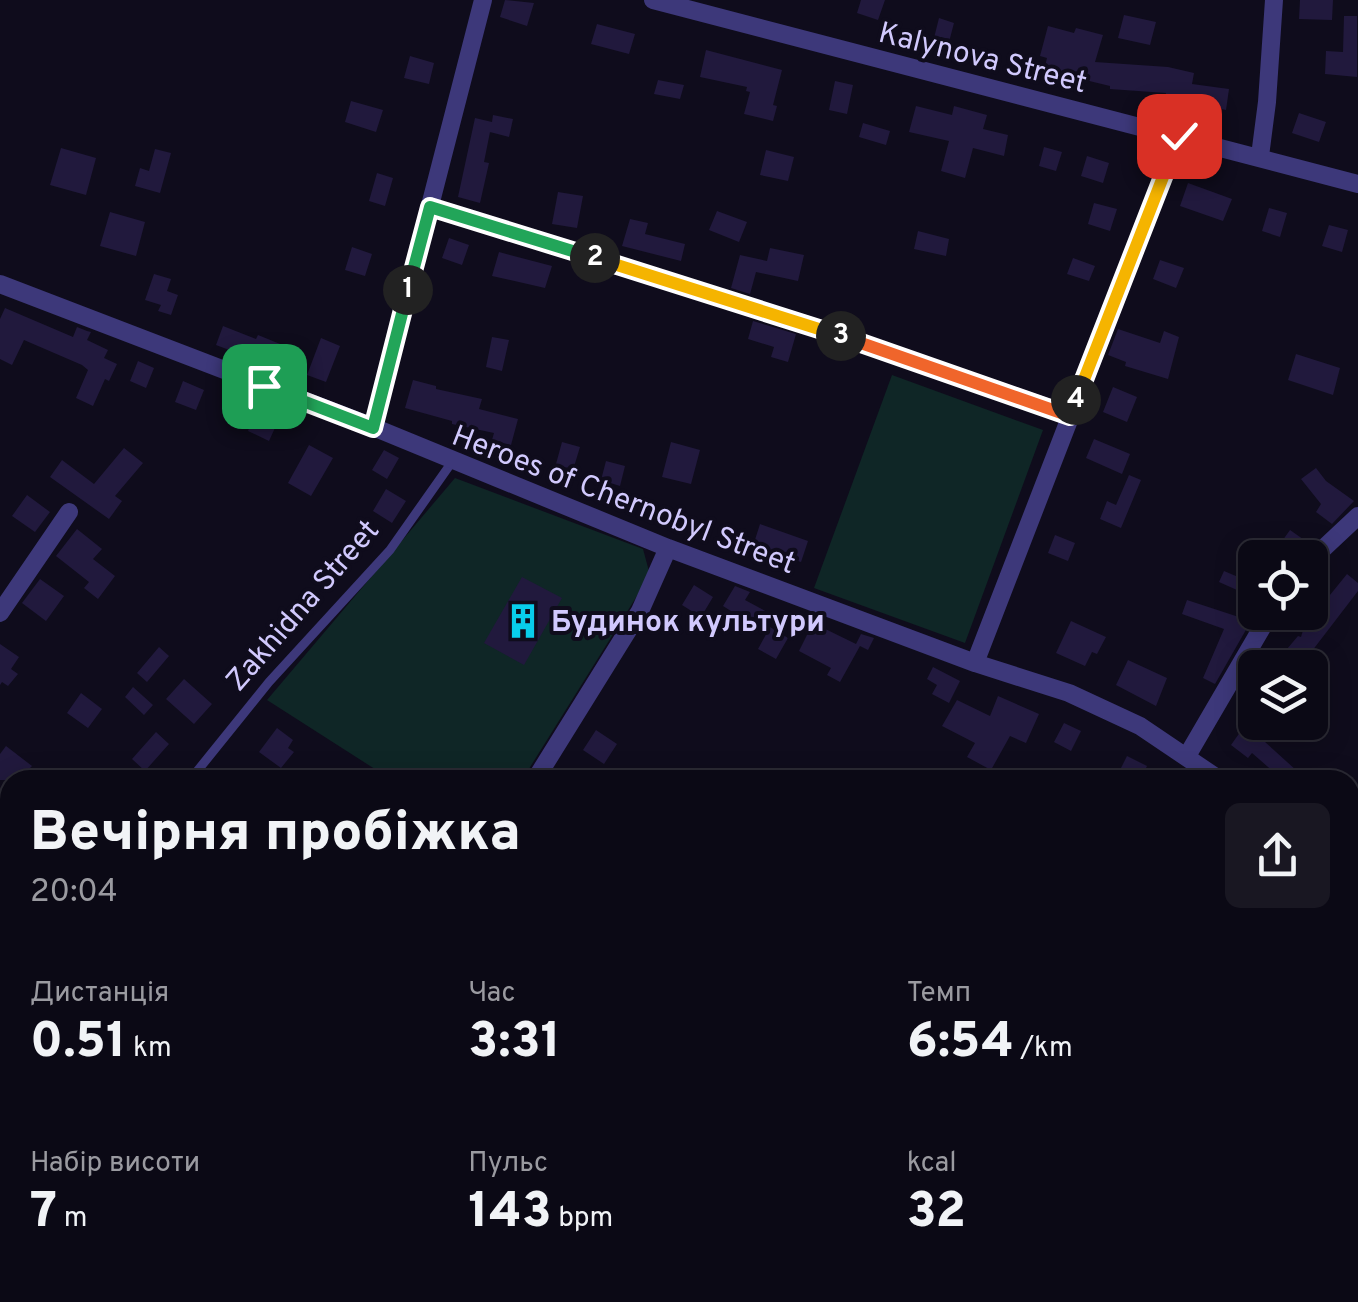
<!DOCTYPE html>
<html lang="uk">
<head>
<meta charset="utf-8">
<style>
  :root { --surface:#0b0915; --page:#191722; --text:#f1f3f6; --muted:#9a9aa0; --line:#2b2a34 }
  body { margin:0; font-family:Overpass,sans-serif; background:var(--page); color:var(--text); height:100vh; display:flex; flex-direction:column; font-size:38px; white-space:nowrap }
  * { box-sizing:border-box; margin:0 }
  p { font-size:32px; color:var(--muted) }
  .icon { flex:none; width:55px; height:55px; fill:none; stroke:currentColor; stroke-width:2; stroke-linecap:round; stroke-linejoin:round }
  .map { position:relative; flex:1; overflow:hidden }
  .drawer { position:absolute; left:0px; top:770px; width:1360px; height:532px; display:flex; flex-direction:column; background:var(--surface); border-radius:30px 30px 0 0; box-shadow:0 5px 25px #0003,0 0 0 2px var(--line) }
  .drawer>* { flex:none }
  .controls { position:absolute; left:1238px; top:540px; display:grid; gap:20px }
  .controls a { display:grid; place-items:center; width:90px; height:90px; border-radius:15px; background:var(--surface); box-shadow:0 5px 25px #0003,0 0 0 2px var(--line); font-size:50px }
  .pin { position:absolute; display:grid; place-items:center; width:85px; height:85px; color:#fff; margin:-42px; border-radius:20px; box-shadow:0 5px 15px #0006 }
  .km { position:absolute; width:50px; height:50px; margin:-25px; border-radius:50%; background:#222; color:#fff; font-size:28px; line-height:50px; text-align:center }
  .round { display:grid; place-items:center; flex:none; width:105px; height:105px; border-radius:15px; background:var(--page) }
  .head { display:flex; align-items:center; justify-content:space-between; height:170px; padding:0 30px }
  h1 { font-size:55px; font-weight:800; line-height:75px }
  .figures { display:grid; grid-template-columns:repeat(3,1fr); gap:15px; height:170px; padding:10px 30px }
  .figures div { display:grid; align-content:center }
  .figures b { font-size:50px; font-weight:800 }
  .figures small { font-size:28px; font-weight:400 }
  .figures p { font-size:28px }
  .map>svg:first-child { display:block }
  .green { fill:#0f2626 }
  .building { fill:#21193d }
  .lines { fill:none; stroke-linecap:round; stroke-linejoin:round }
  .lane { stroke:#3d387a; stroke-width:9 }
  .street { stroke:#3d387a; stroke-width:18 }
  .split-1-casing { stroke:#fff; stroke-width:20 }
  .split-2-casing { stroke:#fff; stroke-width:20 }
  .split-3-casing { stroke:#fff; stroke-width:20 }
  .split-4-casing { stroke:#fff; stroke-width:20 }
  .split-5-casing { stroke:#fff; stroke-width:20 }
  .split-1 { stroke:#22a559; stroke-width:12 }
  .split-2 { stroke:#22a559; stroke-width:12 }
  .split-3 { stroke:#f5b400; stroke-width:12 }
  .split-4 { stroke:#f0652b; stroke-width:12 }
  .split-5 { stroke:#f5b400; stroke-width:12 }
  .labels { text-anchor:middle; stroke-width:8; stroke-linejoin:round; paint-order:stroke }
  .street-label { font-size:30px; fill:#d1c9fd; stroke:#0f0c1c }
  .poi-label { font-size:30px; font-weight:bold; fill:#d1c9fd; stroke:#0f0c1c; text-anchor:start }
</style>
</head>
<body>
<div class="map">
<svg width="1358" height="1302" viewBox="0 0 1358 1302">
  <rect width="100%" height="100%" fill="#0f0c1c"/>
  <path class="green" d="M892 375 1043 430 965 643 814 588Z
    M455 478 643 549 650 575 522 780H392L267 700Z"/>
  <path class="building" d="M505 0 534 3 527 26 500 17Z
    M861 0H885L878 20 857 13Z
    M1300 0H1333L1332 20 1299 19Z
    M1124 15 1156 22 1150 45 1118 38Z
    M1344 16H1357V77L1325 74 1326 51 1343 52Z
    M939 18 954 23 949 42 934 38Z
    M597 24 635 34 629 54 591 44Z
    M1048 26 1074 33 1076 28 1103 35 1095 62 1168 67 1194 73 1192 84 1229 89 1226 110 1165 97 1166 93 1110 89V86L1044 70 1047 58 1040 56Z
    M706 50 782 70 773 105 777 106 773 121 744 114 750 92 746 91 747 87 700 77Z
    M410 56 434 63 429 84 404 78Z
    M658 80 684 85 680 99 654 94Z
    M835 81 853 85 847 114 829 110Z
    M351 101 383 110 376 132 345 122Z
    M916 106 952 115 954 106 987 115 983 129 1008 135 1004 156 973 148 965 178 941 171 949 141 909 132Z
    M1299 113 1326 122 1319 142 1292 133Z
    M493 115 513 119 509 137 490 132 491 127 484 162 489 163 480 203 458 197 475 118 492 122Z
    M863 123 890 131 886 145 859 137Z
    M1044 147 1062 152 1056 171 1039 166Z
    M61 148 96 158 86 195 50 185Z
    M155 149 171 153 160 193 135 186 140 168 149 171Z
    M766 150 794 157 788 181 760 175Z
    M1087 156 1109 163 1103 183 1081 176Z
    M377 173 393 178 385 206 369 201Z
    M1188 183 1232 199 1223 221 1180 206Z
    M558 192 583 196 577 228 552 224Z
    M1094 203 1117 209 1110 231 1088 224Z
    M1269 208 1287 213 1280 237 1262 231Z
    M717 211 747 222 739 242 709 230Z
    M110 212 145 222 136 256 100 246Z
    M630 219 648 223 645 234 685 244 681 261 622 246Z
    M1329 225 1348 230 1342 252 1322 246Z
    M918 231 949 239 946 256 914 249Z
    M449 238 469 245 462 265 442 258Z
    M352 247 372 254 365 276 345 270Z
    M770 248 804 255 798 281 756 272 750 294 731 288 740 255 767 261Z
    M499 252 552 266 545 288 492 276Z
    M1073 258 1095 266 1089 281 1067 274Z
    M1160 260 1184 268 1176 288 1153 279Z
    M154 274 171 279 167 291 178 295 171 315 158 311 161 305 145 300Z
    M5 308 73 337 77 327 87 331 91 332 87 340 108 350 104 358 117 364 109 381 105 379 93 406 76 398 88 370 82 365 24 340 12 365 0 359V319Z
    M753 321 796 334 788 362 771 357 774 347 748 339Z
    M223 326 256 339 258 335 285 346 275 367 238 350 237 353 216 345Z
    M1118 329 1160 343 1164 331 1179 337 1168 379 1125 366 1126 362 1108 355Z
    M492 337 509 340 502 371 486 367Z
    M321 338 340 346 326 382 307 375Z
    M1296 354 1340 368 1333 395 1288 380Z
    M138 361 154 368 146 388 130 381Z
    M413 380 436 386V389L482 399 479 409 518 419 511 445 492 440 494 433 452 424V421L405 408Z
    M183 381 204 390 196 410 175 402Z
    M1113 387 1137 397 1127 422 1103 412Z
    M256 410 279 419 269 441 248 431Z
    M1094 439 1130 454 1122 474 1086 458Z
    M562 442 580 447 573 470 556 464Z
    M671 442 700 450 691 484 662 477Z
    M309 445 333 458 311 496 288 483Z
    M124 448 143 463 115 496 122 501 109 519 50 477 62 460 94 484Z
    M384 450 399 458 387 479 372 470Z
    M606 461 625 466 620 486 601 480Z
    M1316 468 1326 481 1354 501 1332 524 1316 512 1321 504 1301 479Z
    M1129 475 1141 480 1121 528 1100 519 1107 501 1116 505Z
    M386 489 406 501 392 523 373 511Z
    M27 495 50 512 35 532 12 516Z
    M760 524 808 541 801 562 753 546Z
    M77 529 102 549 93 559 115 576 98 599 84 588 89 582 56 556Z
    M1290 530 1310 544 1298 558H1270Z
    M1055 535 1075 543 1068 561 1048 553Z
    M1255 562V598L1219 582 1224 571 1243 579Z
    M1347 574 1358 583V591L1312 651 1323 660 1313 672 1287 649 1298 636 1301 637 1304 627Z
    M522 577 562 598 524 665 484 643Z
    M40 579 64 596 46 621 22 603Z
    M694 585 713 597 701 617 682 605Z
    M735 586 750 592 745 600 767 612 758 628 723 606Z
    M1187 600 1251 621 1215 684 1203 678 1224 629 1182 614Z
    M1071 621 1106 637 1097 654 1092 652 1085 666 1056 653Z
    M813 623 856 644 861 634 874 638 868 650 860 646 840 682 827 675 831 668 799 651Z
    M770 627 788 638 776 659 758 649Z
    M0 644 19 657 11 669 18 674 8 686 2 682 0 685Z
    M159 647 169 656 147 682 137 673Z
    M1128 660 1167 678 1156 706 1116 685Z
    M933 667 960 681 949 703 932 694 937 685 927 679Z
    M184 679 212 704 194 724 166 699Z
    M133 687 153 705 144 715 125 697Z
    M81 693 102 709 88 728 67 713Z
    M998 696 1039 714 1026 743 1010 736 991 770 967 757 975 743 942 726 957 700 990 716Z
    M1255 711V733L1307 780H1283L1252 753 1248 758 1231 745Z
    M1064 723 1081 731 1071 751 1054 742Z
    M277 728 293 740 288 748 294 752 281 768 259 752Z
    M596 730 617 744 604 764 583 750Z
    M156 732 169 744 145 771 132 759Z
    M6 746 32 766 29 769 43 780H0V754Z
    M1127 756 1147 766 1140 780H1115Z"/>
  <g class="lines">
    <path class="lane" d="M190 780 269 682 390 550 452 462"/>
    <path class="street" d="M653 0 1358 184
      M1260 156 1267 102 1274 0
      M430 207 805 324 1070 415
      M0 284 373 427 668 548 975 663 1069 693 1140 726 1220 780
      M373 427 483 0
      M1310 561 1358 516
      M0 613 69 512
      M975 663 1179 136
      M1187 756 1271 612
      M535 780 640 611 668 548
      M1350 876 1358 882
      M1323 1292 1340 1302"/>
  </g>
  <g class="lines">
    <defs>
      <path id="split-1" d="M264 386 373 428 408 290"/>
      <path id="split-2" d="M408 290 430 207 595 258"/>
      <path id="split-3" d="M595 258 841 336"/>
      <path id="split-4" d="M841 336 1070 416 1076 400"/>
      <path id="split-5" d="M1076 400 1179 136"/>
    </defs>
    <use href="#split-1" class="split-1-casing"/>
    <use href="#split-2" class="split-2-casing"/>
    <use href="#split-3" class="split-3-casing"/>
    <use href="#split-4" class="split-4-casing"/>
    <use href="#split-5" class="split-5-casing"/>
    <use href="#split-1" class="split-1"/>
    <use href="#split-2" class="split-2"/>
    <use href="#split-3" class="split-3"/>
    <use href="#split-4" class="split-4"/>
    <use href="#split-5" class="split-5"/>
  </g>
  <defs>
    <symbol id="building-bare" viewBox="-9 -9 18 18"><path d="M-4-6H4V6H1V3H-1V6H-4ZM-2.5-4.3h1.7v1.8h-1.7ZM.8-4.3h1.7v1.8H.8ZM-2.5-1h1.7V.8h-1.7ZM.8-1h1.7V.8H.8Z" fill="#08cdeb" stroke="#0f0c1c" stroke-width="2.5" paint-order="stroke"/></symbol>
  </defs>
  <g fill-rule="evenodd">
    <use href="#building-bare" x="498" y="596" width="50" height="50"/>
  </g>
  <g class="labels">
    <g class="street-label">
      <text transform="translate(983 57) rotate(14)" y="10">Kalynova Street</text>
      <text transform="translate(624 499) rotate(21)" y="10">Heroes of Chernobyl Street</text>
      <text transform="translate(302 605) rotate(-49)" y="10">Zakhidna Street</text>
    </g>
    <g class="poi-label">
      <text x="551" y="631">Будинок культури</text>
    </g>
  </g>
</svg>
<div class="controls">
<a><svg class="icon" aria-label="locate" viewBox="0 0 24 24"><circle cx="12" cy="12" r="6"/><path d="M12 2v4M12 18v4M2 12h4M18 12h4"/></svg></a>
<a><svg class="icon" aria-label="layers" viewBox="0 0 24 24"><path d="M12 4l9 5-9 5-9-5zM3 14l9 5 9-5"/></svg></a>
</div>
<div class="pin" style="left:264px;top:386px;background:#1e9e55"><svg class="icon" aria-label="arrive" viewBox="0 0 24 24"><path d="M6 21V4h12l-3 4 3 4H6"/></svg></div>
<div class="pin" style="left:1179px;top:136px;background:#d93025"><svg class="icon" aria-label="check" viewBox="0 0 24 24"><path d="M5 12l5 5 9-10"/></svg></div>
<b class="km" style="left:408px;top:290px">1</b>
<b class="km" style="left:595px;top:258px">2</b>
<b class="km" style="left:841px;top:336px">3</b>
<b class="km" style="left:1076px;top:400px">4</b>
<section class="drawer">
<div class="head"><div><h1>Вечірня пробіжка</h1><p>20:04</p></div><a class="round"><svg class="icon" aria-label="share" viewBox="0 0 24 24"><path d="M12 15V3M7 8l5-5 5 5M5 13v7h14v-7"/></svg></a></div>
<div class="figures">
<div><p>Дистанція</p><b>0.51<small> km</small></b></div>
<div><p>Час</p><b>3:31</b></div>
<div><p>Темп</p><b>6:54<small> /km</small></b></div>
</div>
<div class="figures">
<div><p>Набір висоти</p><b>7<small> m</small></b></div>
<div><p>Пульс</p><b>143<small> bpm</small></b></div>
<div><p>kcal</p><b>32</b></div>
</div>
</section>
</div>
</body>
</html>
